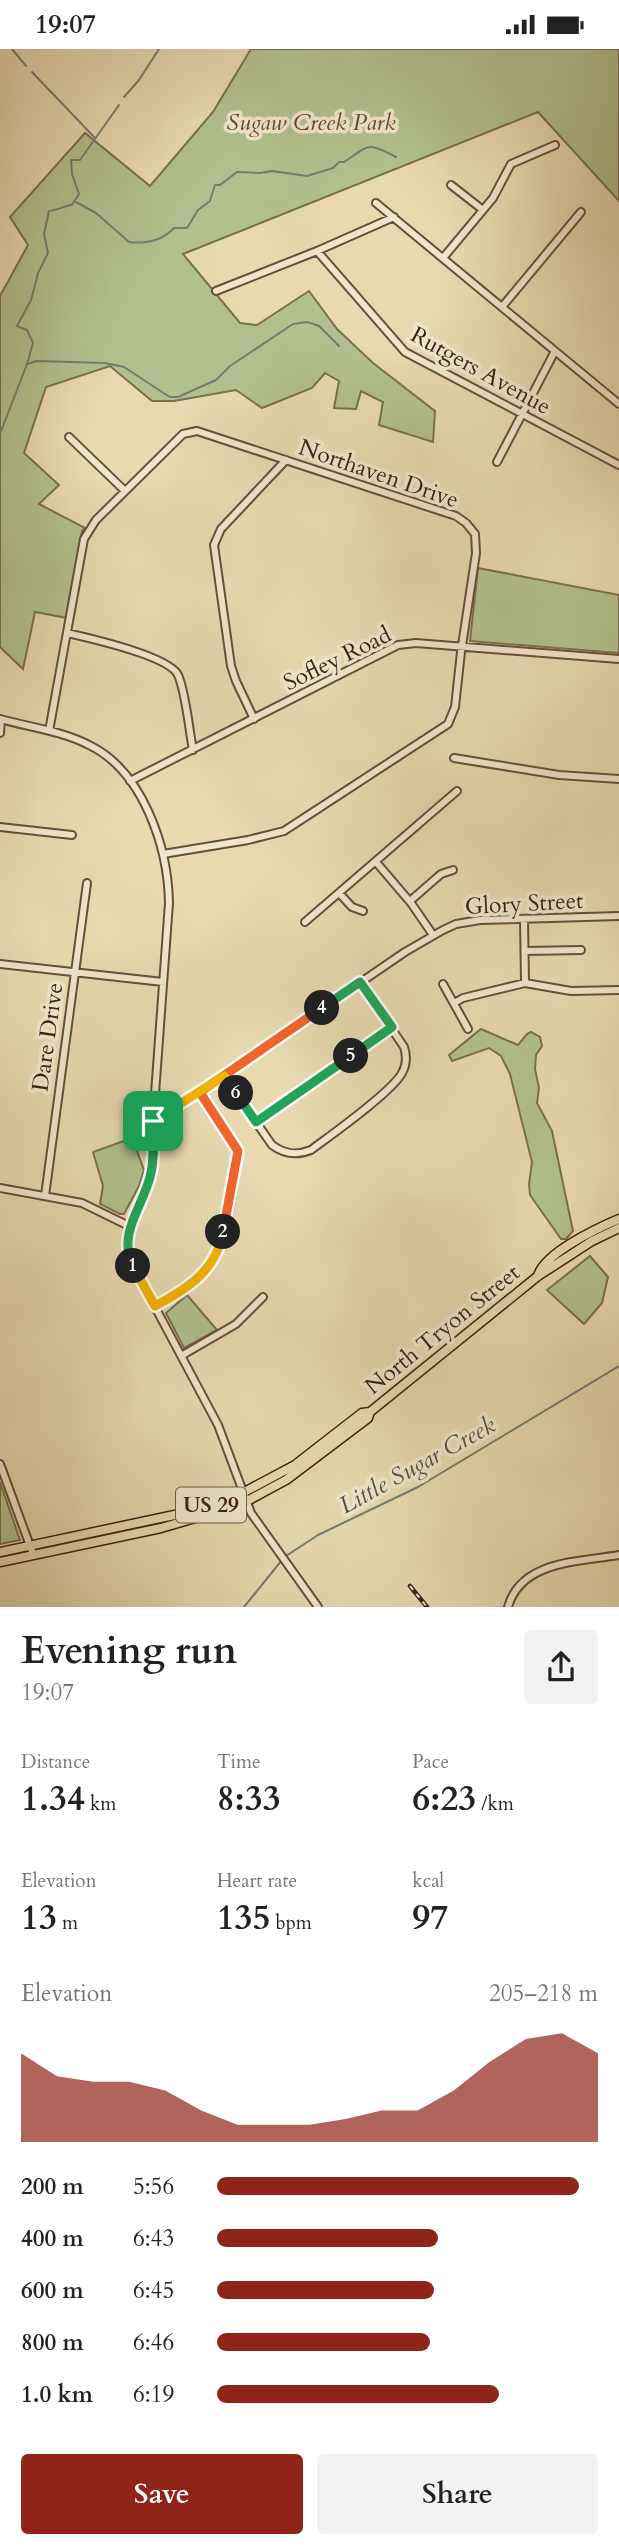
<!DOCTYPE html>
<html lang="en">
<head>
<meta charset="utf-8">
<style>
  :root { --surface:#fff; --page:#f2f2f2; --text:#222; --muted:#767676; --accent:#8f2418 }
  body { margin:0; font-family:Cardo,serif; background:var(--page); color:var(--text); height:100vh; display:flex; flex-direction:column; font-size:26px; white-space:nowrap }
  * { box-sizing:border-box; margin:0 }
  p { font-size:23px; color:var(--muted) }
  .icon { flex:none; width:38px; height:38px; fill:none; stroke:currentColor; stroke-width:2; stroke-linecap:round; stroke-linejoin:round }
  .map { position:relative; height:1558px; overflow:hidden }
  .details { display:flex; flex-direction:column; background:var(--surface); flex:1 }
  .details>* { flex:none }
  .pin { position:absolute; display:grid; place-items:center; width:60px; height:60px; color:#fff; margin:-30px; border-radius:14px; box-shadow:0 4px 10px #0006 }
  .km { position:absolute; width:35px; height:35px; margin:-18px; border-radius:50%; background:#222; color:#fff; font-size:19px; line-height:35px; text-align:center }
  .round { display:grid; place-items:center; flex:none; width:74px; height:74px; border-radius:7px; background:var(--page) }
  .headline { display:flex; align-items:center; justify-content:space-between; height:119px; padding:0 21px }
  h1 { font-size:38px; font-weight:600; line-height:52px }
  .metrics { display:grid; grid-template-columns:repeat(3,1fr); gap:10px; height:119px; padding:7px 21px }
  .metrics div { display:grid; align-content:center }
  .metrics b { font-size:35px; font-weight:600 }
  .metrics small { font-size:19px; font-weight:400 }
  .metrics p { font-size:19px }
  .chart { height:196px; padding:14px 21px }
  .chart p { display:flex; justify-content:space-between }
  .chart svg { width:100%; height:126px; margin-top:7px; fill:var(--accent); opacity:.7 }
  .action { display:flex; gap:14px; margin-top:auto; padding:14px 21px }
  .action a { flex:1; height:80px; border-radius:7px; background:var(--accent); color:#fff; font-size:28px; font-weight:600; line-height:80px; text-align:center }
  .action a+a { background:var(--page); color:var(--text) }
  ul { padding:0 21px; list-style:none; font-size:23px }
  li { display:grid; grid-template-columns:112px 84px 1fr; align-items:center; height:52px }
  li i { height:18px; border-radius:9px; background:var(--accent) }
  .status { display:flex; justify-content:space-between; align-items:center; height:49px; padding:0 35px; background:var(--surface); direction:ltr }
  .status svg { height:19px; fill:currentColor }
  .map>svg:first-child { display:block }
  .green { fill:#b2c08f; stroke:#787051; stroke-width:2 }
  .lines { fill:none; stroke-linecap:round; stroke-linejoin:round }
  .stream { stroke:#747c72; stroke-width:2 }
  .minor-casing { stroke:#684e3a; stroke-width:10 }
  .major-casing { stroke:#3d2013; stroke-width:11 }
  .minor { stroke:#f0e6cc; stroke-width:6 }
  .major { stroke:#e8d9b1; stroke-width:8 }
  .rail-casing { stroke:#3d2013; stroke-width:4.5 }
  .rail { stroke:#f0e6cc; stroke-width:2; stroke-dasharray:5; stroke-linecap:butt }
  .split-1-casing { stroke:#fff; stroke-width:14 }
  .split-2-casing { stroke:#fff; stroke-width:14 }
  .split-3-casing { stroke:#fff; stroke-width:14 }
  .split-4-casing { stroke:#fff; stroke-width:14 }
  .split-5-casing { stroke:#fff; stroke-width:14 }
  .split-6-casing { stroke:#fff; stroke-width:14 }
  .split-7-casing { stroke:#fff; stroke-width:14 }
  .split-1 { stroke:#22a559; stroke-width:9 }
  .split-2 { stroke:#f5b400; stroke-width:9 }
  .split-3 { stroke:#f0652b; stroke-width:9 }
  .split-4 { stroke:#f0652b; stroke-width:9 }
  .split-5 { stroke:#22a559; stroke-width:9 }
  .split-6 { stroke:#22a559; stroke-width:9 }
  .split-7 { stroke:#f5b400; stroke-width:9 }
  .labels { text-anchor:middle; stroke-width:7; stroke-linejoin:round; paint-order:stroke }
  .shield { fill:#f0e6cc; stroke:#735b4a; stroke-width:2 }
  .shield-label { font-size:21px; font-weight:bold; fill:#3d2013 }
  .park-label { font-size:23px; font-style:italic; fill:#5a4832; stroke:#f0e6cc }
  .street-label { font-size:23px; fill:#3d2013; stroke:#f0e6cc }
  .water-label { font-size:24px; font-style:italic; fill:#584e43; stroke:#f0e6cc }
</style>
</head>
<body>
<div class="status"><b>19:07</b><svg viewBox="0 0 49 12"><path d="M0 12V9h3v3zM5 12V6h3v6zM10 12V3h3v9zM15 12V0h3v12zM26 1h20v11H26zM47 4h2v5h-2z"/></svg></div>
<div class="map">
<svg width="619" height="1558" viewBox="0 0 619 1558">
  <rect width="100%" height="100%" fill="#e8d9b1"/>
  <filter id="stains"><feTurbulence type="fractalNoise" baseFrequency=".00286" numOctaves="4"/><feColorMatrix values="0 0 0 0 .2 0 0 0 0 .09 0 0 0 0 .02 0 0 0 .5 -.17"/></filter>
  <radialGradient id="worn" r=".72"><stop offset=".6" stop-color="#630" stop-opacity="0"/><stop offset="1" stop-color="#630" stop-opacity=".3"/></radialGradient>
  <path class="green" d="M251 0H619V152L538 63 183 205 240 274 257 276 309 242 337 280 373 314 435 362 433 393 379 376 383 353 361 342 356 360 334 359 339 332 325 324 312 339 262 359 236 341 174 352H152L110 317 46 338 24 404 59 436 39 455 85 479 82 482 67 569 35 563 23 620 0 598V247L28 196 10 168 85 84 150 137 213 63Z
    M478 519 619 546V604L470 592Z
    M481 980 518 996 527 985 531 983 540 988 542 997 536 1006 535 1020 539 1039 537 1054 552 1082 573 1182 566 1190H561L530 1146 529 1135 532 1113 510 1025 501 1007 489 999 452 1012 449 1006Z
    M132 1089 144 1121 139 1137 124 1165H120L100 1155 103 1137 93 1103Z
    M590 1207 608 1228 602 1254 584 1275 547 1241Z
    M187 1246 217 1281 184 1299 166 1264Z
    M0 1433 20 1491 0 1495Z"/>
  <g class="lines">
    <path class="stream" d="M12 0 26 17
      M32 23 94 88
      M124 48 139 31 159 0
      M76 153 96 164 129 193C146 195 162 192 174 179H187L198 161 210 152 215 136H220L237 123 260 124 272 122 307 127 333 119 339 113H344C371 95 367 93 396 108
      M28 315 36 312 105 314 124 318 165 345 170 348H178L216 331 230 317 293 275 307 273 319 277 339 297
      M0 385 27 315 33 294 27 281 17 277 31 251 38 224 48 204 44 185 49 162C59 161 65 156 72 156L79 145 72 125 71 111H80L119 56
      M286 1507 318 1486 418 1438 619 1317
      M244 1558 282 1511"/>
    <defs>
      <path id="minor" d="M451 136 483 161
        M376 154 619 355
        M317 202 405 303 619 416
        M443 209 493 149 511 115 555 96
        M216 242 317 202 394 168
        M502 258 581 163
        M69 388 125 442
        M497 413 555 302
        M67 584C89 589 169 607 178 626 186 644 189 681 193 701
        M0 670C29 678 62 682 89 696 143 722 168 798 169 854L153 1072 152 1118 145 1142 129 1177 130 1211 218 1376 251 1464 318 1558
        M254 670 236 632 231 617 214 496 221 480 286 411
        M49 682 84 490 96 471 183 385 197 382 456 467 466 474 475 485 476 504 461 603 455 658 448 675 284 782 248 791 163 805
        M0 684 1 671
        M454 709 559 726 619 730
        M130 732 398 596 416 594 619 610
        M0 778 72 786
        M376 813 411 854 433 886
        M340 845 352 858 363 862
        M410 852 441 825 453 821
        M524 870 525 934
        M305 873 457 742
        M525 902 581 901
        M0 915 163 933
        M443 935 468 980
        M454 954 463 949 525 934 571 942 619 941
        M224 1027 272 1096C284 1105 296 1107 311 1101 331 1086 392 1043 402 1024 407 1015 407 1007 404 998L360 933
        M153 1072 200 1043 405 903 443 881 456 875 480 871 619 867
        M256 1073 392 978
        M0 1139 82 1154 129 1177
        M45 1147 87 834
        M155 1257C169 1249 185 1243 197 1231 227 1202 233 1143 238 1103L200 1043
        M181 1307 236 1275 263 1248
        M0 1415 33 1505
        M508 1558C521 1511 580 1513 619 1506"/>
      <path id="major" d="M538 1227C544 1204 598 1179 619 1170
        M0 1503 184 1464 235 1448 295 1416 362 1364 370 1363
        M0 1513 161 1479 226 1460 247 1452 286 1431 368 1369 370 1363 538 1227 592 1192 619 1179"/>
    </defs>
    <use href="#minor" class="minor-casing"/>
    <use href="#major" class="major-casing"/>
    <use href="#minor" class="minor"/>
    <use href="#major" class="major"/>
    <defs>
      <path id="rail" d="M410 1537 427 1558"/>
    </defs>
    <use href="#rail" class="rail-casing"/>
    <use href="#rail" class="rail"/>
  </g>
  <g class="lines">
    <defs>
      <path id="split-1" d="M133 1217C117 1185 143 1157 150 1128 155 1110 153 1090 153 1072"/>
      <path id="split-2" d="M133 1217 155 1257C187 1240 216 1222 223 1183"/>
      <path id="split-3" d="M201 1045 238 1102 223 1183"/>
      <path id="split-4" d="M201 1045 200 1043 322 959"/>
      <path id="split-5" d="M322 959 360 933 392 978 351 1007"/>
      <path id="split-6" d="M236 1044 256 1073 351 1007"/>
      <path id="split-7" d="M153 1072 224 1027 236 1044"/>
    </defs>
    <use href="#split-1" class="split-1-casing"/>
    <use href="#split-2" class="split-2-casing"/>
    <use href="#split-3" class="split-3-casing"/>
    <use href="#split-4" class="split-4-casing"/>
    <use href="#split-5" class="split-5-casing"/>
    <use href="#split-6" class="split-6-casing"/>
    <use href="#split-7" class="split-7-casing"/>
    <use href="#split-1" class="split-1"/>
    <use href="#split-2" class="split-2"/>
    <use href="#split-3" class="split-3"/>
    <use href="#split-4" class="split-4"/>
    <use href="#split-5" class="split-5"/>
    <use href="#split-6" class="split-6"/>
    <use href="#split-7" class="split-7"/>
  </g>
  <g class="labels">
    <rect class="shield" x="176" y="1438.5" width="70" height="35" rx="5"/>
    <g class="shield-label">
      <text x="211" y="1463">US 29</text>
    </g>
    <g class="park-label">
      <text x="311" y="81">Sugaw Creek Park</text>
    </g>
    <g class="street-label">
      <text transform="translate(481 321) rotate(29)" y="8">Rutgers Avenue</text>
      <text transform="translate(379 424) rotate(19)" y="8">Northaven Drive</text>
      <text transform="translate(337 609) rotate(-26)" y="8">Sofley Road</text>
      <text transform="translate(524 854) rotate(-3)" y="8">Glory Street</text>
      <text transform="translate(47 988) rotate(-82)" y="8">Dare Drive</text>
      <text transform="translate(442 1280) rotate(-39)" y="8">North Tryon Street</text>
    </g>
    <g class="water-label">
      <text transform="translate(417 1416) rotate(-29)" y="8">Little Sugar Creek</text>
    </g>
  </g>
  <rect width="100%" height="100%" filter="url(#stains)"/>
  <rect width="100%" height="100%" fill="url(#worn)"/>
</svg>
<div class="pin" style="left:153px;top:1072px;background:#1e9e55"><svg class="icon" aria-label="arrive" viewBox="0 0 24 24"><path d="M6 21V4h12l-3 4 3 4H6"/></svg></div>
<b class="km" style="left:133px;top:1217px">1</b>
<b class="km" style="left:223px;top:1183px">2</b>
<b class="km" style="left:322px;top:959px">4</b>
<b class="km" style="left:351px;top:1007px">5</b>
<b class="km" style="left:236px;top:1044px">6</b>
</div>
<section class="details">
<div class="headline"><div><h1>Evening run</h1><p>19:07</p></div><a class="round"><svg class="icon" aria-label="share" viewBox="0 0 24 24"><path d="M12 15V3M7 8l5-5 5 5M5 13v7h14v-7"/></svg></a></div>
<div class="metrics">
<div><p>Distance</p><b>1.34<small> km</small></b></div>
<div><p>Time</p><b>8:33</b></div>
<div><p>Pace</p><b>6:23<small> /km</small></b></div>
</div>
<div class="metrics">
<div><p>Elevation</p><b>13<small> m</small></b></div>
<div><p>Heart rate</p><b>135<small> bpm</small></b></div>
<div><p>kcal</p><b>97</b></div>
</div>
<div class="chart"><p><span>Elevation</span>205–218 m</p>
<svg viewBox="0 0 160 44" preserveAspectRatio="none"><path d="M0 44V13L10 21L20 23L30 23L40 26L50 33L60 38L70 38L80 38L90 36L100 33L110 33L120 26L130 16L140 8L150 6L160 13V44z"/></svg>
</div>
<ul>
<li><b>200 m</b>5:56<i style="width:95%"></i></li>
<li><b>400 m</b>6:43<i style="width:58%"></i></li>
<li><b>600 m</b>6:45<i style="width:57%"></i></li>
<li><b>800 m</b>6:46<i style="width:56%"></i></li>
<li><b>1.0 km</b>6:19<i style="width:74%"></i></li>
</ul>
<div class="action"><a>Save</a><a>Share</a></div>
</section>
</body>
</html>
